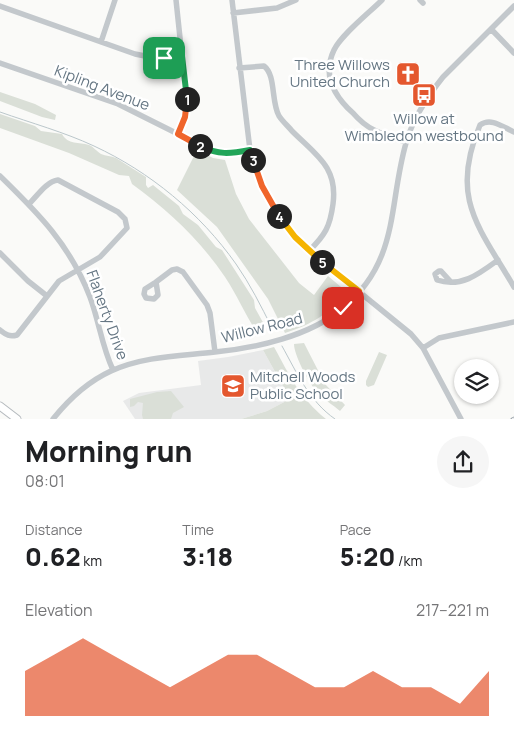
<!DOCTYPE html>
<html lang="en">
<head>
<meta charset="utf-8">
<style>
  :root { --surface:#fff; --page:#f6f6f6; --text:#202124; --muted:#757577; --accent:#e4572e }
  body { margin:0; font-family:Manrope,sans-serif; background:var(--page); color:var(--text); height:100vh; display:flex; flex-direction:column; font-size:19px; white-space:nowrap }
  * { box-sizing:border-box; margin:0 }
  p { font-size:16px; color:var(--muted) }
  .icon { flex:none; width:28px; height:28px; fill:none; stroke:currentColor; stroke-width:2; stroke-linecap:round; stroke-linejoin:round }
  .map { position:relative; height:419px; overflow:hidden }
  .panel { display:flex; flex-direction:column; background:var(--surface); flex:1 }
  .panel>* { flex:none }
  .fabs { position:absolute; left:454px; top:359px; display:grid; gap:10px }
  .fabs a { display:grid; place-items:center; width:45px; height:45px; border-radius:50%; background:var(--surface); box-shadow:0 1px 4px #0004; font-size:25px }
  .pin { position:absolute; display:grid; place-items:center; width:42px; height:42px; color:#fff; margin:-21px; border-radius:10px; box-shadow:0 2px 8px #0006 }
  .km { position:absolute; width:25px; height:25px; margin:-12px; border-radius:50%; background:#222; color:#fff; font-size:14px; line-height:25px; text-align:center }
  .round { display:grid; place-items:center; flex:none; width:52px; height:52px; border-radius:26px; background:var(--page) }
  .head { display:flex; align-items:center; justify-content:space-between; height:85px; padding:0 25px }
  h1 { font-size:28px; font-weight:800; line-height:38px }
  .metrics { display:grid; grid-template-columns:repeat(3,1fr); gap:8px; height:85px; padding:5px 25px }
  .metrics div { display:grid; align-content:center }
  .metrics b { font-size:25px; font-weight:800 }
  .metrics small { font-size:14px; font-weight:400 }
  .metrics p { font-size:14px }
  .chart { height:140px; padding:10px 25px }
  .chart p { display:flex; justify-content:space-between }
  .chart svg { width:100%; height:90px; margin-top:5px; fill:var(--accent); opacity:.7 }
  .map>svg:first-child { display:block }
  .built { fill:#e8e9e9 }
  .green { fill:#dadfd7 }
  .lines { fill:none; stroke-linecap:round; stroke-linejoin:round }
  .stream { stroke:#bbc7cb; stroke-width:1 }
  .major-casing { stroke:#b5babe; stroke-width:9 }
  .minor { stroke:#c3c8cc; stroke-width:5.5 }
  .major { stroke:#fff; stroke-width:7 }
  .rail-casing { stroke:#a2aab0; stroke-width:3 }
  .rail { stroke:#fff; stroke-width:1; stroke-dasharray:4; stroke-linecap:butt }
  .split-1-casing { stroke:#fff; stroke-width:10 }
  .split-2-casing { stroke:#fff; stroke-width:10 }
  .split-3-casing { stroke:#fff; stroke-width:10 }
  .split-4-casing { stroke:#fff; stroke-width:10 }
  .split-5-casing { stroke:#fff; stroke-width:10 }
  .split-6-casing { stroke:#fff; stroke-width:10 }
  .split-1 { stroke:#22a559; stroke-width:6 }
  .split-2 { stroke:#f0652b; stroke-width:6 }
  .split-3 { stroke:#22a559; stroke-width:6 }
  .split-4 { stroke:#f0652b; stroke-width:6 }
  .split-5 { stroke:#f5b400; stroke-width:6 }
  .split-6 { stroke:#f5b400; stroke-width:6 }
  .labels { text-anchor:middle; stroke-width:5; stroke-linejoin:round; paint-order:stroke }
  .poi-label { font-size:15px; fill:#657683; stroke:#fff; text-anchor:end }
  .street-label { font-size:15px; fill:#657683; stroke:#fff }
</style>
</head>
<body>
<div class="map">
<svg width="514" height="419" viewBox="0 0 514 419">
  <rect width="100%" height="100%" fill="#fafaf8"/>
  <path class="built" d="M263 350 290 399 267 411 241 419H135L123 401 139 393 201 385 198 361 228 357Z"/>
  <path class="green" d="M0 92 35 104 56 115 55 120 42 117 0 101Z
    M0 114 35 126 41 131 62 134C68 145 79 142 89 145 94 147 96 151 101 154 106 156 111 156 116 158 126 164 136 171 146 177V185L148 188 153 185 179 206 183 214 198 225 216 247 222 250 254 300 255 308 265 326 261 331H256C245 314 237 295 225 277 200 240 168 210 132 184L129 176 119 175 69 153 0 128Z
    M197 150 213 158 225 160 236 194 249 219 299 283 314 295 328 276 347 292C328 314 313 324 285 333L268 299 217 227 177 190Z
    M304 343 325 384 345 405 340 411C333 405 322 398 316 391 308 381 294 355 294 344Z
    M274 347C290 376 299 397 326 419H241L267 411 290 399 263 350Z
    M379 352 387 355 374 385 368 387 366 385V381Z
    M171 391 184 407 173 413 171 419H143L142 415 143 403 138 402 134 406 130 407V399L157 392Z"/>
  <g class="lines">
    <path class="stream" d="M0 112C31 123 64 132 94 146 150 172 200 213 236 264 250 284 261 306 272 328
      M282 346C297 373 309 401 335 419"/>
    <defs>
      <path id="major" d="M0 406 17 419"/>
    </defs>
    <use href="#major" class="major-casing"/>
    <path class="minor" d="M176 0 187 104 185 117 178 134
      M232 0 250 150 262 186 272 205 295 237 309 251 411 334 423 348 461 419
      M382 0C369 13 342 34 334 50 322 75 334 96 353 113 359 120 366 126 374 130 384 135 395 139 406 142
      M420 0 423 3
      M0 6 135 54 155 58 183 56
      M233 13 277 8 296 0
      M491 29 514 53
      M101 42 115 0
      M0 63 118 104 216 153H233L250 150
      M239 68 264 66C276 75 271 102 279 116 283 122 288 126 292 131 316 155 338 167 333 204 330 227 325 235 309 251
      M514 132C503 127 491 117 480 125 449 198 479 227 514 287
      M0 176C39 214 70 245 90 297 99 321 102 347 113 370
      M0 253 28 281 47 296
      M156 282 172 270 177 269 183 272 207 305 210 313 215 352
      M156 282 158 295 154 299 146 298 144 294 145 289Z
      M451 282 441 271H439L435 274 437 280C461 288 479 274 498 260
      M0 330C6 335 10 337 17 335L59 281 100 257 127 228 125 219 118 212 58 180C47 181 37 196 29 204
      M423 348 439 338 514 322
      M53 419C69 399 87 382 111 371 144 356 180 356 215 352 257 348 309 336 342 309 400 261 388 206 406 143 413 118 427 97 443 77L514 6"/>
    <use href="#major" class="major"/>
    <defs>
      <path id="rail" d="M512 419 514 418"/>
    </defs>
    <use href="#rail" class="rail-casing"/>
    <use href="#rail" class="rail"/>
  </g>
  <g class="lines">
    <defs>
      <path id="split-1" d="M164 58 182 56 187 99"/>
      <path id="split-2" d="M187 99 185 117 178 134 200 146"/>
      <path id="split-3" d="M200 146C219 155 229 154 250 150L253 160"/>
      <path id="split-4" d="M253 160 262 186 279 216"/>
      <path id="split-5" d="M279 216 295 237 322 262"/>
      <path id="split-6" d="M322 262 359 291 343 308"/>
    </defs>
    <use href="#split-1" class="split-1-casing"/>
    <use href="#split-2" class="split-2-casing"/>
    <use href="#split-3" class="split-3-casing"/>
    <use href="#split-4" class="split-4-casing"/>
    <use href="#split-5" class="split-5-casing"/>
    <use href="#split-6" class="split-6-casing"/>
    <use href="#split-1" class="split-1"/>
    <use href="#split-2" class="split-2"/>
    <use href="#split-3" class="split-3"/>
    <use href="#split-4" class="split-4"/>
    <use href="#split-5" class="split-5"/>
    <use href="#split-6" class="split-6"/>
  </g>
  <defs>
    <symbol id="church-square" viewBox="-11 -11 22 22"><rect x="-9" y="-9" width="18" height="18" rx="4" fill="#e4572e" stroke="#fff"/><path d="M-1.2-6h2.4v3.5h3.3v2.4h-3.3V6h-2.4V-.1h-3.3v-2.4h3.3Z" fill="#fff"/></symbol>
    <symbol id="bus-square" viewBox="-11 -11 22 22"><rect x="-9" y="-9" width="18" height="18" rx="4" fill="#e4572e" stroke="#fff"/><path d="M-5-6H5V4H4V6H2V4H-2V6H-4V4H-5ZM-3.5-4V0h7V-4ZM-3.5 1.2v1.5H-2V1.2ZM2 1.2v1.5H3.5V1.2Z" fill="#fff"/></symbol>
    <symbol id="school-square" viewBox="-11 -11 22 22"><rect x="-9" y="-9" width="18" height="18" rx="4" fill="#e4572e" stroke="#fff"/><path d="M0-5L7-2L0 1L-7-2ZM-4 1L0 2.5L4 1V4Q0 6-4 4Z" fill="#fff"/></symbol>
  </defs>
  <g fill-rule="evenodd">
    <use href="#church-square" x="394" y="60" width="28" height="28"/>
    <use href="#bus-square" x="410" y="81" width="28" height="28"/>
    <use href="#school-square" x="219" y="372" width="28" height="28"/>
  </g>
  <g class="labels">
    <g class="poi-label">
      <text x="390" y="70">Three Willows<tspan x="390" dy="17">United Church</tspan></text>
      <text x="424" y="124" text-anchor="middle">Willow at<tspan x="424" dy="17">Wimbledon westbound</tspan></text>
      <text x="250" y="382" text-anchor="start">Mitchell Woods<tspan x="250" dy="17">Public School</tspan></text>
    </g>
    <g class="street-label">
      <text transform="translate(102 88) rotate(21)" y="5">Kipling Avenue</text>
      <text transform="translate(107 315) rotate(70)" y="5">Flaherty Drive</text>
      <text transform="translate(262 328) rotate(-14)" y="5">Willow Road</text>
    </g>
  </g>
</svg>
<div class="fabs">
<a><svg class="icon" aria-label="layers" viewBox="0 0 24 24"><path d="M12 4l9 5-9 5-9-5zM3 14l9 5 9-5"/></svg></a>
</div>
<div class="pin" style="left:164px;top:58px;background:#1e9e55"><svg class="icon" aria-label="arrive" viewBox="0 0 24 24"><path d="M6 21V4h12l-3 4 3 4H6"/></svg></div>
<div class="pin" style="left:343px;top:308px;background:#d93025"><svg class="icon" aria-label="check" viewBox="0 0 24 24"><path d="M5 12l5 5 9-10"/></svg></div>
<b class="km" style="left:187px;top:99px">1</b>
<b class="km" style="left:200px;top:146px">2</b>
<b class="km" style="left:253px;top:160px">3</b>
<b class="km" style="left:279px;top:216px">4</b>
<b class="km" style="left:322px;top:262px">5</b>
</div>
<section class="panel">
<div class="head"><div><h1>Morning run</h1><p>08:01</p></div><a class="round"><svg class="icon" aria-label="share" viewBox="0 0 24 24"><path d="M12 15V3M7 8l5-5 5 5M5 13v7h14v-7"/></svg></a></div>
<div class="metrics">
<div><p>Distance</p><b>0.62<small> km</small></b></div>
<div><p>Time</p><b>3:18</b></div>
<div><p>Pace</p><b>5:20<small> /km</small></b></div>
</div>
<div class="chart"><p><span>Elevation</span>217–221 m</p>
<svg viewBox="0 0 160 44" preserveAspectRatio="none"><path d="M0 44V22L10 14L20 6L30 14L40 22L50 30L60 22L70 14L80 14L90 22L100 30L110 30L120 22L130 30L140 30L150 38L160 22V44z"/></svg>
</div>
</section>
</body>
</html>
